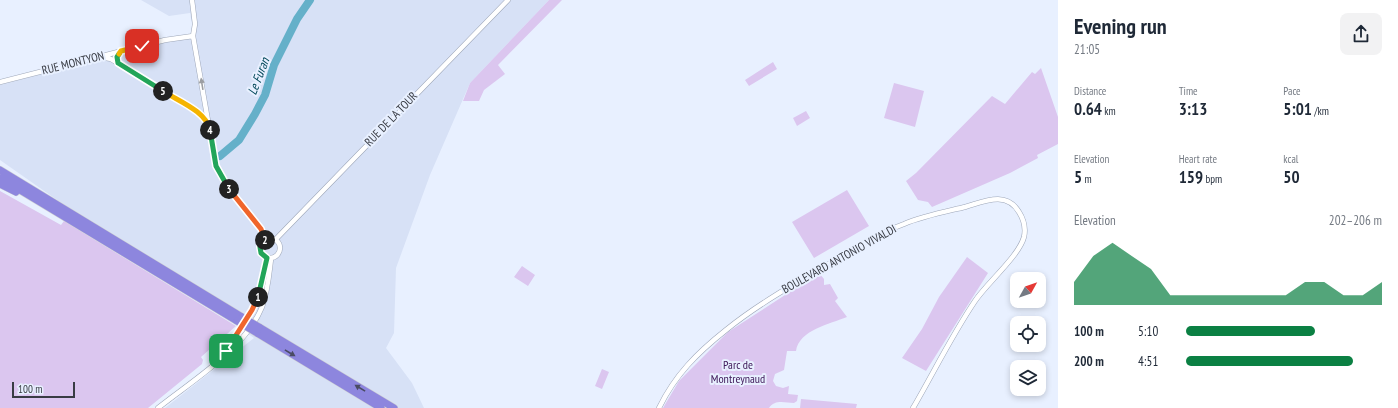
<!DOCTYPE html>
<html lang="en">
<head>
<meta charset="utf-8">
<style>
  :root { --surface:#fff; --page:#f2f2f3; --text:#1f2937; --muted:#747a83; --accent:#0b8043 }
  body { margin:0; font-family:"PT Sans Narrow",sans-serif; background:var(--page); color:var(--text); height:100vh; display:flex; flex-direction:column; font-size:15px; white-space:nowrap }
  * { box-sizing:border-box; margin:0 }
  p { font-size:13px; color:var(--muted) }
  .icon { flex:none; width:22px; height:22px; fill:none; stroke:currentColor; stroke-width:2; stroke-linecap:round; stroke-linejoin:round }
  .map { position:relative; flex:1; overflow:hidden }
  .side { display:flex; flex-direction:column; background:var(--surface); width:340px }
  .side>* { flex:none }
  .needle { width:26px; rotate:50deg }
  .buttons { position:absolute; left:1010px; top:272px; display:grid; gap:8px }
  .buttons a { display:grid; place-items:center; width:36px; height:36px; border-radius:8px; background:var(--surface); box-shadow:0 2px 6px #0003; font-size:20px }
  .scale { position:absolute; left:12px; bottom:10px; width:63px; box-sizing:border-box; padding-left:4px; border:2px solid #393c44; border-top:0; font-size:11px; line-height:14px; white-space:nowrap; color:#393c44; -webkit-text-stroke:3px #e8f0ff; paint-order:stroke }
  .pin { position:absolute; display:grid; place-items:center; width:34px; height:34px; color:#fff; margin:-17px; border-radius:8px; box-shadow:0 2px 6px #0006 }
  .km { position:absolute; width:20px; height:20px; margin:-10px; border-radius:50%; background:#222; color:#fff; font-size:11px; line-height:20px; text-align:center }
  .round { display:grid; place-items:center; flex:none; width:42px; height:42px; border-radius:8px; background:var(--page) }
  .headline { display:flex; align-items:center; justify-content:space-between; height:68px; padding:0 16px }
  h1 { font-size:22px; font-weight:700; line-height:30px }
  .figures { display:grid; grid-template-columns:repeat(3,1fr); gap:6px; height:68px; padding:4px 16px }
  .figures div { display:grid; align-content:center }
  .figures b { font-size:17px; font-weight:700 }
  .figures small { font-size:11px; font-weight:400 }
  .figures p { font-size:11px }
  .chart { height:112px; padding:8px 16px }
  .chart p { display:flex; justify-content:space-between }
  .chart svg { width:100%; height:72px; margin-top:4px; fill:var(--accent); opacity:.7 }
  ul { padding:0 16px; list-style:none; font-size:13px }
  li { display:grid; grid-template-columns:64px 48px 1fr; align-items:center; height:30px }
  li i { height:10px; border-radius:5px; background:var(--accent) }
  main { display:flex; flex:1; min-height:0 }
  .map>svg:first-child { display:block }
  .built { fill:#d7e1f6 }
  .green { fill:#dbc6ef }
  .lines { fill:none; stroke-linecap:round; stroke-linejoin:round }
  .river { stroke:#65b0c9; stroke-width:8 }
  .tertiary-casing { stroke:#9da6b8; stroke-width:5.5 }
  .motorway-casing { stroke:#cfd0d2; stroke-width:8 }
  .tertiary { stroke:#fff; stroke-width:4.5 }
  .motorway { stroke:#8d86de; stroke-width:7 }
  .motorway-bridge-casing { stroke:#cfd0d2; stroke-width:8; stroke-linecap:butt }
  .motorway-bridge { stroke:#8d86de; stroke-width:7 }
  .oneway { fill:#9c9ea2 }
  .oneway2 { fill:#4a4b63 }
  .split-1-casing { stroke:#fff; stroke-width:8 }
  .split-2-casing { stroke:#fff; stroke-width:8 }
  .split-3-casing { stroke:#fff; stroke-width:8 }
  .split-4-casing { stroke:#fff; stroke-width:8 }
  .split-5-casing { stroke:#fff; stroke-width:8 }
  .split-6-casing { stroke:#fff; stroke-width:8 }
  .split-7-casing { stroke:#fff; stroke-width:8 }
  .split-1 { stroke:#f0652b; stroke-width:5 }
  .split-2 { stroke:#22a559; stroke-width:5 }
  .split-3 { stroke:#f0652b; stroke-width:5 }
  .split-4 { stroke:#22a559; stroke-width:5 }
  .split-5 { stroke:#f5b400; stroke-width:5 }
  .split-6 { stroke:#22a559; stroke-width:5 }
  .split-7 { stroke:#f5b400; stroke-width:5 }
  .labels { text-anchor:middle; stroke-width:4; stroke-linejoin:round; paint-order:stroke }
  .street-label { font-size:12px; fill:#393c44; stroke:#e8f0ff }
  .park-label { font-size:12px; fill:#3c1657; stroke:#e8f0ff }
  .water-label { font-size:13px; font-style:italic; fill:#05495b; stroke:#e8f0ff }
</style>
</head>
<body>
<main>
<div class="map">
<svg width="1058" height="408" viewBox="0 0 1058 408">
  <rect width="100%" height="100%" fill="#e8f0ff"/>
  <path class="built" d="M141 0H549L470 83 430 175 396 268 394 333 386 348 412 383 424 408H165L254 338 0 160V85L194 35 190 13 169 16Z"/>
  <path class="green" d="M549 0H562L498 65 505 74 484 90 479 101H463L470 83Z
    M773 62 777 69 749 86 745 80Z
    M1041 68 1058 117V144L1037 155 1038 158 1010 173 932 207 928 202 918 200 906 181 916 173 992 96 1005 104 1032 72 1035 74Z
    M894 83 924 91 915 127 884 118Z
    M806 111 810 118 797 126 793 118Z
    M847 190 869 226 814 258 792 222Z
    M0 191 61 225 64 221 236 326 201 357 203 360 202 364 148 408H0Z
    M967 257 988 273 926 371 902 358 922 329 939 297Z
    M522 266 535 275 528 286 514 277Z
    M819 273 824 279V285L830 284 838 298 835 301 847 317C830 324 799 330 796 351H787L784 370 775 374 773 381 776 386 783 388 789 386 788 394 798 395 797 401 794 403C785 403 775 399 769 408H663L679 381 728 332Z
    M602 369 609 372 602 389 595 386Z
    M801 399 857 404 856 408H800Z"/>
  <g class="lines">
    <path class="river" d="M220 156 239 140 255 114 265 95 274 65 297 19 310 0"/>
    <defs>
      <path id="tertiary" d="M192 0 195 24 193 36 216 166C227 194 252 213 266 239
        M101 57 111 59 195 111 208 123
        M0 82 165 40 193 36
        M260 248a10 10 0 1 1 20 0a10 10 0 1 1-20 0Z
        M275 240 508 0
        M227 351 257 301 267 258
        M158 408C193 380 245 349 262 307 268 291 269 275 271 259
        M659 408C675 375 697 353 726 330 757 305 792 285 827 265 852 250 877 234 904 224 923 216 944 212 965 207 983 202 1006 190 1019 212 1024 220 1026 228 1024 237 1019 256 987 283 975 301 952 335 934 372 913 408"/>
      <path id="motorway" d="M0 170 242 317
        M0 178 237 321
        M0 184 16 192
        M259 327 394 408
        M257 333 381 408"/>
    </defs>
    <use href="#tertiary" class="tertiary-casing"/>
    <use href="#motorway" class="motorway-casing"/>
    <use href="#tertiary" class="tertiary"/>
    <use href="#motorway" class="motorway"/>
    <defs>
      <path id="motorway-bridge" d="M242 317 259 327
        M237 321 257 333"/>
    </defs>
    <use href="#motorway-bridge" class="motorway-bridge-casing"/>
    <use href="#motorway-bridge" class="motorway-bridge"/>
  </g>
  <defs><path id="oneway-solid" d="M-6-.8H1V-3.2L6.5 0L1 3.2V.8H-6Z"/></defs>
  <use class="oneway" href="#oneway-solid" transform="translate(202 84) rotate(-99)"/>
  <g class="oneway2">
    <use href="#oneway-solid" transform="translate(290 353) rotate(31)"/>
    <use href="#oneway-solid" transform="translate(360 388) rotate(-149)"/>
  </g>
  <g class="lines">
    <defs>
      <path id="split-1" d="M226 351 252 310 258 297"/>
      <path id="split-2" d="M258 297 267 258 261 253 260 247 265 240"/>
      <path id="split-3" d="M229 189 261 229 265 240"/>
      <path id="split-4" d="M210 130 216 166 229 189"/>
      <path id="split-5" d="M163 91C178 101 206 111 210 130"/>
      <path id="split-6" d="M119 54 117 57 118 63 163 91"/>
      <path id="split-7" d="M119 54 121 51 142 46"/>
    </defs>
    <use href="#split-1" class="split-1-casing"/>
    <use href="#split-2" class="split-2-casing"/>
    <use href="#split-3" class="split-3-casing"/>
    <use href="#split-4" class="split-4-casing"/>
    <use href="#split-5" class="split-5-casing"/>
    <use href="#split-6" class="split-6-casing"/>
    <use href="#split-7" class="split-7-casing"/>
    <use href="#split-1" class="split-1"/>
    <use href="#split-2" class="split-2"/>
    <use href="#split-3" class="split-3"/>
    <use href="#split-4" class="split-4"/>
    <use href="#split-5" class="split-5"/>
    <use href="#split-6" class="split-6"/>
    <use href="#split-7" class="split-7"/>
  </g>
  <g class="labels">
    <g class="street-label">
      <text transform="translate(73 63) rotate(-14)" y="4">RUE MONTYON</text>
      <text transform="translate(391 119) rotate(-46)" y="4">RUE DE LA TOUR</text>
      <text transform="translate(839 259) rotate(-29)" y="4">BOULEVARD ANTONIO VIVALDI</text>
    </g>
    <g class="park-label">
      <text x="738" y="369">Parc de<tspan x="738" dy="14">Montreynaud</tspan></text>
    </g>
    <g class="water-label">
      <text transform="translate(258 76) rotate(-69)" y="5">Le Furan</text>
    </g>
  </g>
</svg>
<div class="buttons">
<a><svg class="needle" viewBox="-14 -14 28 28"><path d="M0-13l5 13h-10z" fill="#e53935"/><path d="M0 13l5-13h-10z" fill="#747a83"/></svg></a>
<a><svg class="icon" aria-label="locate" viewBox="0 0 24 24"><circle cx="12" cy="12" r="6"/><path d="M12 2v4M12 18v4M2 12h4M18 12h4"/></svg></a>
<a><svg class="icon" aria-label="layers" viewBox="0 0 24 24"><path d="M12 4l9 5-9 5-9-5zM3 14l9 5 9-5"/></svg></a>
</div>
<div class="scale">100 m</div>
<div class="pin" style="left:226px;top:351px;background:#1e9e55"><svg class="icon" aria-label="arrive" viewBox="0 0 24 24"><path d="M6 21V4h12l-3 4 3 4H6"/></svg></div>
<div class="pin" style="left:142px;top:46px;background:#d93025"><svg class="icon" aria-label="check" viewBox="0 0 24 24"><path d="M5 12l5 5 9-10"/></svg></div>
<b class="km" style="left:258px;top:297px">1</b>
<b class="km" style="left:265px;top:240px">2</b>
<b class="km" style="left:229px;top:189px">3</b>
<b class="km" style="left:210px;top:130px">4</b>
<b class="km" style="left:163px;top:91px">5</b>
</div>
<section class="side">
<div class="headline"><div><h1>Evening run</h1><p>21:05</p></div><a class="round"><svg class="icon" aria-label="share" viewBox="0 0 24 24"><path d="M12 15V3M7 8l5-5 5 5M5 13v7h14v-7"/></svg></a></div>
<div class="figures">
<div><p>Distance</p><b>0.64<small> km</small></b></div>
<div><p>Time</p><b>3:13</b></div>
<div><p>Pace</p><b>5:01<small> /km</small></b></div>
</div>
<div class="figures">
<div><p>Elevation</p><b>5<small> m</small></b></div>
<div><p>Heart rate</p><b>159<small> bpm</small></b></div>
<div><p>kcal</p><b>50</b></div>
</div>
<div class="chart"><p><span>Elevation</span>202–206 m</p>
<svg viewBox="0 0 160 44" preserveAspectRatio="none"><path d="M0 44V30L10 14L20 6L30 14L40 22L50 38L60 38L70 38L80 38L90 38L100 38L110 38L120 30L130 30L140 38L150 38L160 30V44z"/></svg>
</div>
<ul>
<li><b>100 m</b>5:10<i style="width:66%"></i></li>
<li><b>200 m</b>4:51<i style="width:85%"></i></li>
</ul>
</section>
</main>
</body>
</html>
